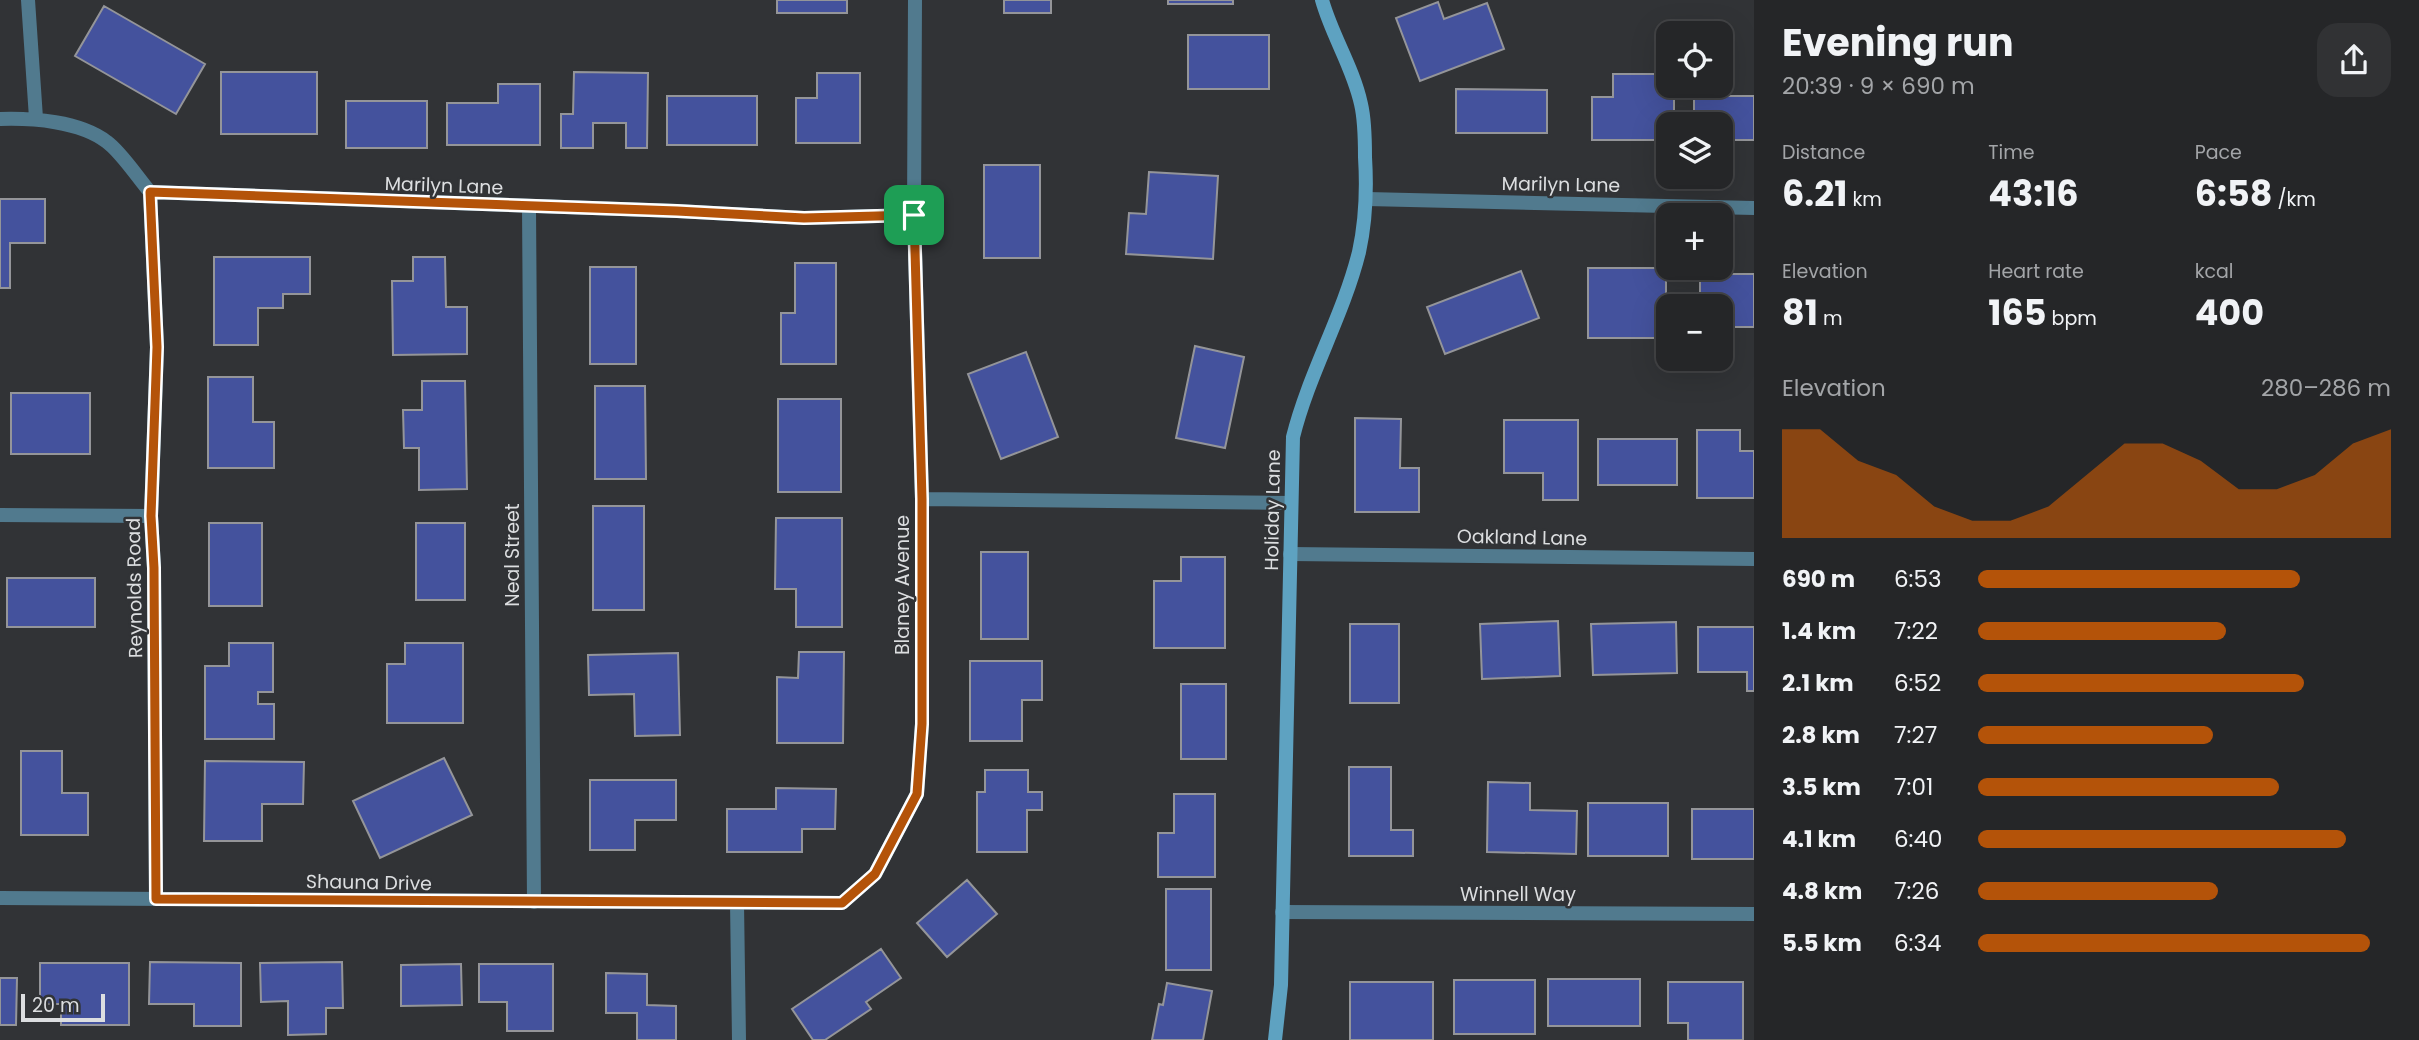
<!DOCTYPE html>
<html lang="en">
<head>
<meta charset="utf-8">
<style>
  :root { --surface:#252628; --page:#313234; --text:#f1f3f6; --muted:#a3a5a8; --line:#424345; --accent:#b45309 }
  body { margin:0; font-family:Poppins,sans-serif; background:var(--page); color:var(--text); height:100vh; display:flex; flex-direction:column; font-size:26px; white-space:nowrap }
  * { box-sizing:border-box; margin:0 }
  p { font-size:23px; color:var(--muted) }
  .icon { flex:none; width:38px; height:38px; fill:none; stroke:currentColor; stroke-width:2; stroke-linecap:round; stroke-linejoin:round }
  .map { position:relative; flex:1; overflow:hidden }
  .drawer { display:flex; flex-direction:column; background:var(--surface); width:665px }
  .drawer>* { flex:none }
  .buttons { position:absolute; left:1656px; top:21px; display:grid; gap:14px }
  .buttons a { display:grid; place-items:center; width:77px; height:77px; border-radius:14px; background:var(--surface); box-shadow:0 7px 28px #0002,0 0 0 2px var(--line); font-size:35px }
  .scale { position:absolute; left:21px; bottom:18px; width:84px; box-sizing:border-box; padding-left:7px; border:4px solid #dcdee0; border-top:0; font-size:19px; line-height:24px; white-space:nowrap; color:#dcdee0; -webkit-text-stroke:5px #313336; paint-order:stroke }
  .pin { position:absolute; display:grid; place-items:center; width:60px; height:60px; color:#fff; margin:-30px; border-radius:14px; box-shadow:0 4px 10px #0006 }
  .round { display:grid; place-items:center; flex:none; width:74px; height:74px; border-radius:21px; background:var(--page) }
  .overview { display:flex; align-items:center; justify-content:space-between; height:119px; padding:0 28px }
  h1 { font-size:38px; font-weight:700; line-height:52px }
  .figures { display:grid; grid-template-columns:repeat(3,1fr); gap:10px; height:119px; padding:7px 28px }
  .figures div { display:grid; align-content:center }
  .figures b { font-size:35px; font-weight:700 }
  .figures small { font-size:19px; font-weight:400 }
  .figures p { font-size:19px }
  .chart { height:196px; padding:14px 28px }
  .chart p { display:flex; justify-content:space-between }
  .chart svg { width:100%; height:126px; margin-top:7px; fill:var(--accent); opacity:.7 }
  ul { padding:0 28px; list-style:none; font-size:23px }
  li { display:grid; grid-template-columns:112px 84px 1fr; align-items:center; height:52px }
  li i { height:18px; border-radius:9px; background:var(--accent) }
  main { display:flex; flex:1; min-height:0 }
  .map>svg:first-child { display:block }
  .building { fill:#44529d; stroke:#949599; stroke-width:2 }
  .lines { fill:none; stroke-linecap:round; stroke-linejoin:round }
  .street { stroke:#517a8e; stroke-width:14 }
  .secondary { stroke:#5ea2c1; stroke-width:14 }
  .route-casing { stroke:#fff; stroke-width:14 }
  .route { stroke:#b45309; stroke-width:9 }
  .labels { text-anchor:middle; stroke-width:5; stroke-linejoin:round; paint-order:stroke }
  .street-label { font-size:19px; fill:#dcdee0; stroke:#313336 }
</style>
</head>
<body>
<main>
<div class="map">
<svg width="1754" height="1040" viewBox="0 0 1754 1040">
  <rect width="100%" height="100%" fill="#313336"/>
  <path class="building" d="M777 0H847V13H777Z
    M1004 0H1051V13H1004Z
    M1168 0H1233V4H1168Z
    M1438 2 1444 19 1487 3 1504 49 1420 81 1396 18Z
    M104 6 205 64 176 114 75 56Z
    M1188 35H1269V89H1188Z
    M221 72H317V134H221Z
    M574 72 648 73 647 148H626V123H593V148H561V114H573Z
    M817 73H860V143H796V98H817Z
    M1613 74H1668V86H1674V124H1668V140H1592V97H1613Z
    M498 84H540V145H447V103H498Z
    M1456 89 1547 90V133H1456Z
    M667 96H757V145H667Z
    M1694 96H1754V140H1720V124H1694Z
    M346 101H427V148H346Z
    M984 165H1040V258H984Z
    M1149 172 1218 176 1213 259 1126 254 1129 213 1146 214Z
    M0 199H45V243H10V288H0Z
    M214 257H310V294H283V308H258V345H214Z
    M413 257H445L446 307H467V354L393 355 392 281H413Z
    M795 263H836V364H781V313H795Z
    M590 267H636V364H590Z
    M1588 268H1666V338H1588Z
    M1521 271 1539 318 1445 354 1427 307Z
    M1700 274H1754V327H1720V306H1700Z
    M1195 346 1244 357 1225 448 1176 438Z
    M1026 352 1058 437 1001 459 968 374Z
    M208 377H253V422H274V468H208Z
    M422 381H465L467 489 419 490V448H404L403 410H422Z
    M595 386H645L646 479H595Z
    M11 393H90V454H11Z
    M778 399H841V492H778Z
    M1355 418 1401 419 1400 468H1419V512H1355Z
    M1504 420H1578V500H1543V473H1504Z
    M1697 430H1740V451H1754V498H1697Z
    M1598 439H1677V485H1598Z
    M593 506H644V610H593Z
    M776 518H842V627H796V589H775Z
    M209 523H262V606H209Z
    M416 523H465V600H416Z
    M981 552H1028V639H981Z
    M1181 557H1225V648H1154V581H1181Z
    M7 578H95V627H7Z
    M1558 621 1560 676 1482 679 1480 624Z
    M1676 622 1677 673 1593 675 1591 624Z
    M1350 624H1399V703H1350Z
    M1698 627H1754V691H1747V672H1698Z
    M229 643H273V692H258V704H274V739H205V666H229Z
    M405 643H463V723H387V664H405Z
    M799 652H844L843 743H777V677L798 678Z
    M678 653 680 735 635 736 634 694 589 695 588 655Z
    M970 661H1042V700H1022V741H970Z
    M1181 684H1226V759H1181Z
    M21 751H62V793H88V835H21Z
    M444 758 472 815 380 858 353 801Z
    M205 761 304 762 303 804H262V841H204Z
    M1349 767H1391V830H1413V856H1349Z
    M985 770H1028V792H1042V810H1027V852H977V792H985Z
    M590 780H676V820H635V850H590Z
    M1488 782 1530 783V810L1577 811 1576 854 1487 852Z
    M776 788 836 789 835 829H802V852H727V809H776Z
    M1174 794H1215V877H1158V833H1174Z
    M1588 803H1668V856H1588Z
    M1692 809H1754V859H1692Z
    M967 880 997 914 947 957 917 923Z
    M1166 889H1211V970H1166Z
    M881 949 901 978 866 1002 871 1009 825 1040H813L792 1009Z
    M150 962 241 963V1026H194V1004H149Z
    M342 962 343 1008H326V1034L288 1035V1001L261 1002 260 963Z
    M40 963H129V1025H61V1004H40Z
    M461 964 462 1005 401 1006V965Z
    M479 964H553V1031H507V1002H479Z
    M606 973 647 974V1005L676 1006V1040H637V1013H606Z
    M0 978H17L16 1025H0Z
    M1548 979H1640V1026H1548Z
    M1454 980H1535V1034H1454Z
    M1350 982H1433V1040H1350Z
    M1668 982H1743V1040H1688V1023H1668Z
    M1167 983 1212 991 1203 1040H1152L1159 1004 1163 1005Z"/>
  <g class="lines">
    <path class="street" d="M28 0 36 118
      M0 119C32 118 80 121 107 142 121 152 138 178 150 192L677 211 804 218 914 215
      M150 192 157 347 151 516 154 568 156 899
      M1367 199 1754 208
      M529 207 534 902
      M922 499 1291 503
      M0 515 151 516
      M1290 554 1754 559
      M0 898 842 903 875 874 917 794 922 724V499L914 215 915 0
      M737 903 739 1040
      M1282 912 1754 914"/>
    <path class="secondary" d="M1275 1040 1281 985 1293 437C1309 373 1343 316 1359 252 1366 220 1367 189 1365 157 1365 140 1365 121 1361 104 1353 67 1332 36 1322 0"/>
  </g>
  <g class="lines">
    <defs>
      <path id="route" d="M150 192 677 211 804 218 914 215 922 499V724L917 794 875 874 842 903 156 899 154 568 151 516 157 347Z"/>
    </defs>
    <use href="#route" class="route-casing"/>
    <use href="#route" class="route"/>
  </g>
  <g class="labels">
    <g class="street-label">
      <text transform="translate(1561 184) rotate(1)" y="7">Marilyn Lane</text>
      <text transform="translate(444 185) rotate(2)" y="7">Marilyn Lane</text>
      <text transform="translate(1272 510) rotate(-89)" y="7">Holiday Lane</text>
      <text transform="translate(1522 537) rotate(1)" y="7">Oakland Lane</text>
      <text transform="translate(512 555) rotate(-90)" y="7">Neal Street</text>
      <text transform="translate(902 585) rotate(-90)" y="7">Blaney Avenue</text>
      <text transform="translate(134 588) rotate(-91)" y="7">Reynolds Road</text>
      <text transform="translate(369 882) rotate(1)" y="7">Shauna Drive</text>
      <text x="1518" y="901">Winnell Way</text>
    </g>
  </g>
</svg>
<div class="buttons">
<a><svg class="icon" aria-label="locate" viewBox="0 0 24 24"><circle cx="12" cy="12" r="6"/><path d="M12 2v4M12 18v4M2 12h4M18 12h4"/></svg></a>
<a><svg class="icon" aria-label="layers" viewBox="0 0 24 24"><path d="M12 4l9 5-9 5-9-5zM3 14l9 5 9-5"/></svg></a>
<a>+</a>
<a>−</a>
</div>
<div class="scale">20 m</div>
<div class="pin" style="left:914px;top:215px;background:#1e9e55"><svg class="icon" aria-label="arrive" viewBox="0 0 24 24"><path d="M6 21V4h12l-3 4 3 4H6"/></svg></div>
</div>
<section class="drawer">
<div class="overview"><div><h1>Evening run</h1><p>20:39 · 9 × 690 m</p></div><a class="round"><svg class="icon" aria-label="share" viewBox="0 0 24 24"><path d="M12 15V3M7 8l5-5 5 5M5 13v7h14v-7"/></svg></a></div>
<div class="figures">
<div><p>Distance</p><b>6.21<small> km</small></b></div>
<div><p>Time</p><b>43:16</b></div>
<div><p>Pace</p><b>6:58<small> /km</small></b></div>
</div>
<div class="figures">
<div><p>Elevation</p><b>81<small> m</small></b></div>
<div><p>Heart rate</p><b>165<small> bpm</small></b></div>
<div><p>kcal</p><b>400</b></div>
</div>
<div class="chart"><p><span>Elevation</span>280–286 m</p>
<svg viewBox="0 0 160 44" preserveAspectRatio="none"><path d="M0 44V6L10 6L20 17L30 22L40 33L50 38L60 38L70 33L80 22L90 11L100 11L110 17L120 27L130 27L140 22L150 11L160 6V44z"/></svg>
</div>
<ul>
<li><b>690 m</b>6:53<i style="width:78%"></i></li>
<li><b>1.4 km</b>7:22<i style="width:60%"></i></li>
<li><b>2.1 km</b>6:52<i style="width:79%"></i></li>
<li><b>2.8 km</b>7:27<i style="width:57%"></i></li>
<li><b>3.5 km</b>7:01<i style="width:73%"></i></li>
<li><b>4.1 km</b>6:40<i style="width:89%"></i></li>
<li><b>4.8 km</b>7:26<i style="width:58%"></i></li>
<li><b>5.5 km</b>6:34<i style="width:95%"></i></li>
</ul>
</section>
</main>
</body>
</html>
